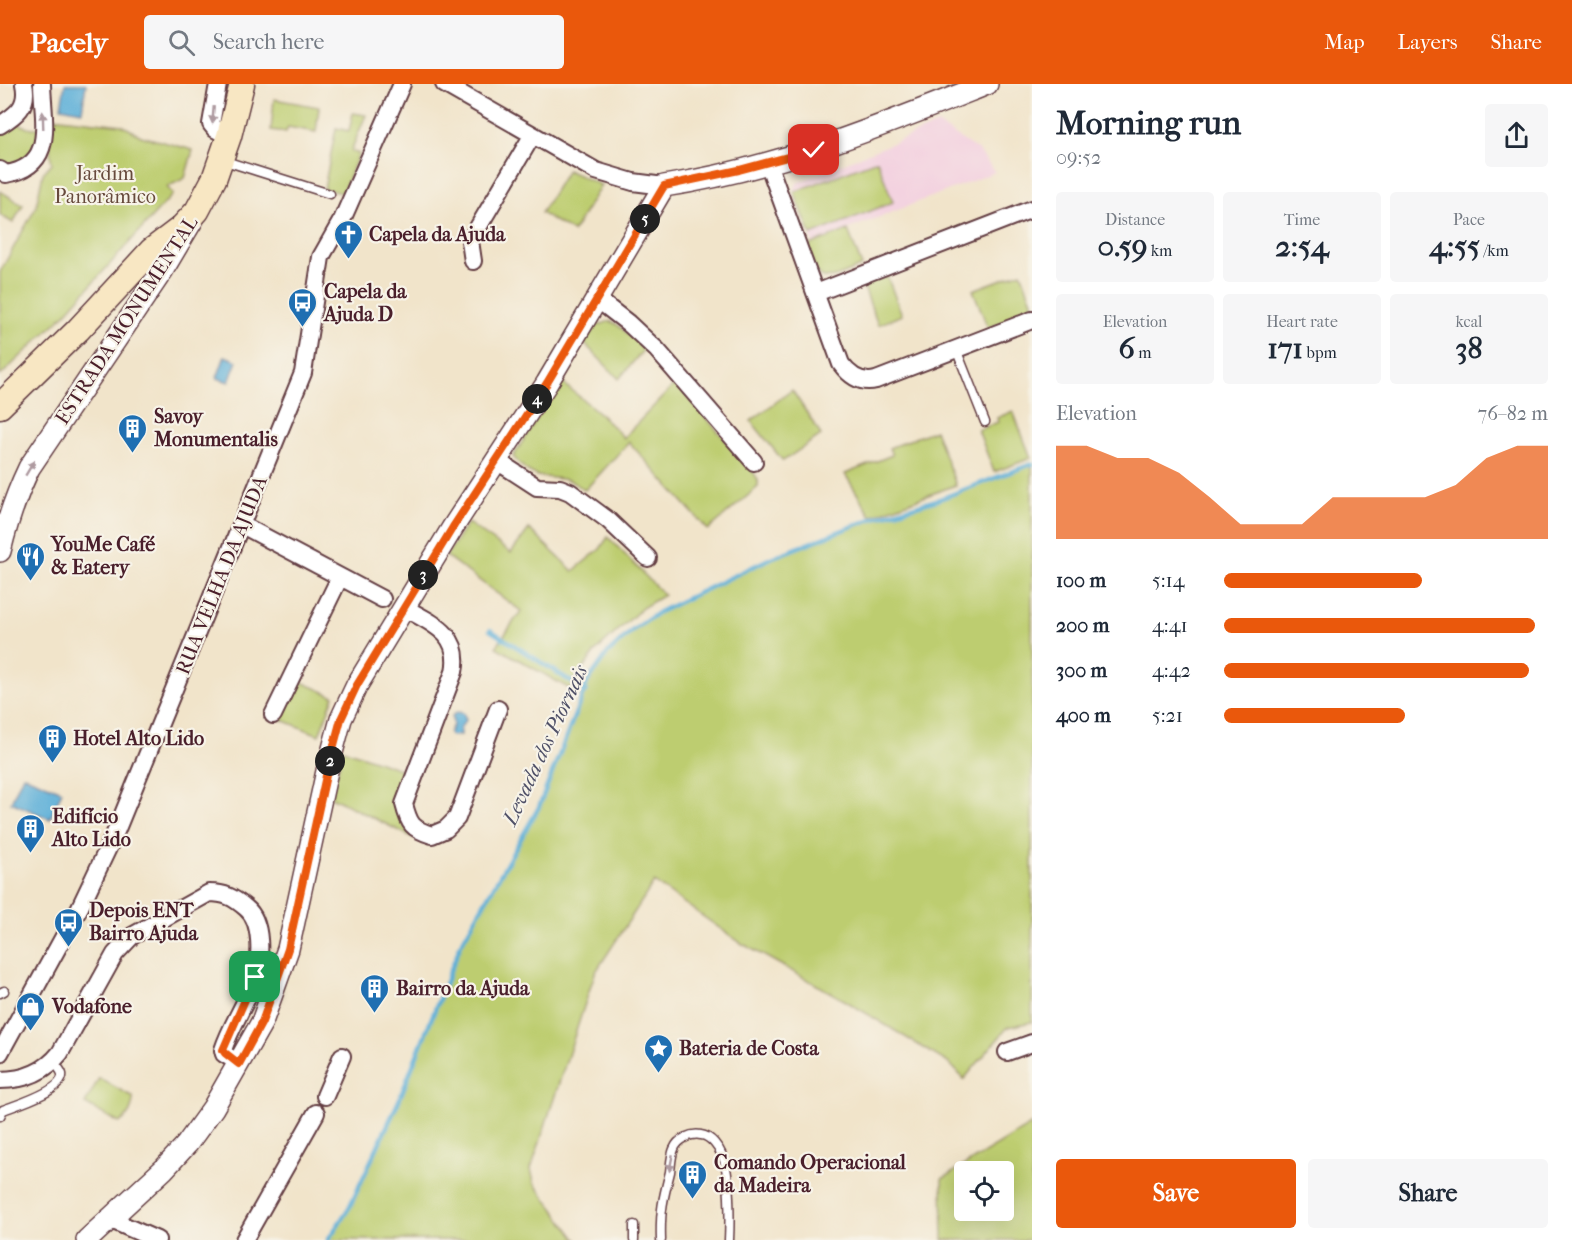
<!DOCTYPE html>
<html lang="en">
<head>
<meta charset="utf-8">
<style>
  :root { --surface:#fff; --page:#f6f6f7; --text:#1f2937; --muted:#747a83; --accent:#ea580c }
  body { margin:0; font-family:"IM FELL French Canon",serif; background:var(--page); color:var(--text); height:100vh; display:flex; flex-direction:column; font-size:22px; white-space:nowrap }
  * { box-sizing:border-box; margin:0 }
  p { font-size:20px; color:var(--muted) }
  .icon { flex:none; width:33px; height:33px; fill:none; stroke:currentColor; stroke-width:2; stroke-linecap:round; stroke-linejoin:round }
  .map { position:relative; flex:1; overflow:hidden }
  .drawer { display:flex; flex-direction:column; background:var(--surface); width:540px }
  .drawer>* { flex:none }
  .buttons { position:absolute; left:954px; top:1077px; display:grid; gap:12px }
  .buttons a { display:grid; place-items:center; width:60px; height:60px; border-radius:6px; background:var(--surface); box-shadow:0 6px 24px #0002; font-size:30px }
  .pin { position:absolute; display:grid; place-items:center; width:51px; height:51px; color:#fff; margin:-26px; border-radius:12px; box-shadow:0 3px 9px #0006 }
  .km { position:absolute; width:30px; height:30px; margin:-15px; border-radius:50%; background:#222; color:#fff; font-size:16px; line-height:30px; text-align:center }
  .round { display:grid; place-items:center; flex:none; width:63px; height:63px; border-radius:6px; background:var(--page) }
  .headline { display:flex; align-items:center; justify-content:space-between; height:102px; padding:0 24px }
  h1 { font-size:33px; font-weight:700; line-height:45px }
  .stats { display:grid; grid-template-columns:repeat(3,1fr); gap:9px; height:102px; padding:6px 24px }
  .stats div { display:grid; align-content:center; border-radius:6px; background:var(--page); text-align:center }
  .stats b { font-size:30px; font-weight:700 }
  .stats small { font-size:16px; font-weight:400 }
  .stats p { font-size:16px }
  .chart { height:168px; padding:12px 24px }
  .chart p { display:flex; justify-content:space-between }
  .chart svg { width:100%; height:108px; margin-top:6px; fill:var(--accent); opacity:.7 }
  .cta { display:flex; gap:12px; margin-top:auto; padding:12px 24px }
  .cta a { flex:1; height:69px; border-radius:6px; background:var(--accent); color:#fff; font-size:24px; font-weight:700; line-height:69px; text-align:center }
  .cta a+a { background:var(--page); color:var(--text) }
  ul { padding:0 24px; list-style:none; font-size:20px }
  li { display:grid; grid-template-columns:96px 72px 1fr; align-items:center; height:45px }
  li i { height:15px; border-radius:8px; background:var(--accent) }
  header { display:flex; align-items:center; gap:36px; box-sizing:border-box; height:84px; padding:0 30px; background:var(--accent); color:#fff }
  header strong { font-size:28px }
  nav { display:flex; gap:33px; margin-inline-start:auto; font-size:21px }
  .search { width:420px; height:54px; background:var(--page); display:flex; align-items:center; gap:15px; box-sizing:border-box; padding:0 21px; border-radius:6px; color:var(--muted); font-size:22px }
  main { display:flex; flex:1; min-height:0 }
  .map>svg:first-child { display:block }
  .built { fill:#f3cfdf }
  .green { fill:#bdcd70; stroke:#84764e; stroke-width:1.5; fill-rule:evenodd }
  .water { fill:#5cafd8; stroke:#536782; stroke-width:1.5 }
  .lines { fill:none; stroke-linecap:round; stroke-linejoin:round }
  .stream { stroke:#5cafd8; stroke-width:4.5 }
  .service-casing { stroke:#633d43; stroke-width:11 }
  .minor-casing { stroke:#633d43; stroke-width:20 }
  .tertiary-casing { stroke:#633d43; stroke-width:24 }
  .secondary-casing { stroke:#633d43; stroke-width:27 }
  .service { stroke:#fff; stroke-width:8 }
  .minor { stroke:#fff; stroke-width:16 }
  .tertiary { stroke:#fff; stroke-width:21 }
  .secondary { stroke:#f8e7c3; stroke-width:24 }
  .oneway { fill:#ae9aa0 }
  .route-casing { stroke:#fff; stroke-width:12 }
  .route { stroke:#ea580c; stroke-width:8 }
  .labels { text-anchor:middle; stroke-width:4.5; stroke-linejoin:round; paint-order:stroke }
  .park-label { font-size:20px; fill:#674a3c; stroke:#f7f3e8 }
  .poi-label { font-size:20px; font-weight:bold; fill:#4a1f2b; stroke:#f7f3e8; text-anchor:start }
  .street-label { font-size:20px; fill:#4a1f2b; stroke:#f7f3e8 }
  .water-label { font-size:21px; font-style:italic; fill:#505168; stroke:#f7f3e8 }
</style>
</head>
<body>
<header>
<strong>Pacely</strong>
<div class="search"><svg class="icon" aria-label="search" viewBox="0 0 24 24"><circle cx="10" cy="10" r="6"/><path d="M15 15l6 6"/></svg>Search here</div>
<nav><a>Map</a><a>Layers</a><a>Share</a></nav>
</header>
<main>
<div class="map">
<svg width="1032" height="1156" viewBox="0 0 1032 1156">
  <rect width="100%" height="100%" fill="#f7f3e8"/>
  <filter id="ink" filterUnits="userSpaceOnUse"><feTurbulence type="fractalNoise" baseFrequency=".0167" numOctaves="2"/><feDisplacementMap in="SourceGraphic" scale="12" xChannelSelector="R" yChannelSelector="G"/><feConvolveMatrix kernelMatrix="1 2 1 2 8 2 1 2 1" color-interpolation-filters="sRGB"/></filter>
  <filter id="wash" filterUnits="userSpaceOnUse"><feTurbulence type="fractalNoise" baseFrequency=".008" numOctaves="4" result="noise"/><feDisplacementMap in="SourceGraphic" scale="24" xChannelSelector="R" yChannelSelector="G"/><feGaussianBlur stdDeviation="1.35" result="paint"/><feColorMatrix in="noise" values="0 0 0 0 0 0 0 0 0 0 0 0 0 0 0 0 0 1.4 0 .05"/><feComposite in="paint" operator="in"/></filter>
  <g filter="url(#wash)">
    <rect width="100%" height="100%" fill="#f1e4ca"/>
    <path class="built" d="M938 40 979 67 995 88 813 159 793 109 797 99Z"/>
    <path class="green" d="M274 15 319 23 316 48 288 43 286 48 271 46Z
      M353 29 366 31 351 67 359 70 342 109 324 105 336 44 349 47Z
      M51 33 122 41 141 52 193 66 185 94 167 103 173 110 65 230 0 292V188L36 123 43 89 52 79C48 68 51 46 51 33Z
      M17 38 27 44H39L33 71 10 82 0 78V48Z
      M877 76 893 118 811 151 794 108Z
      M567 86 601 101 573 148 541 129Z
      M0 107 23 121 13 139 0 131Z
      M848 146 862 182C852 186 827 201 818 189 812 182 810 170 807 162Z
      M1021 188 1032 218V227L988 244 973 206Z
      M887 192 902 231 878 241 863 201Z
      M610 237 616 240 645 264 619 295 584 259 596 242Z
      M560 297 597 327 625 355 624 353 676 299 754 389 758 396V403L708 446 629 358 585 406 569 396 537 392 526 386 513 373Z
      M792 306 821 351 783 377 751 337Z
      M1013 327 1031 374 994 388 978 346 998 338 997 334Z
      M935 346 956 401 871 432 845 390 892 371 889 364Z
      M1032 381V938L1008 943 964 995 950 980 846 917 741 859 654 798 595 889 531 1085 534 1099 577 1156H329L354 1117 399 1019 462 860 540 723 589 598 608 570 634 547 659 529 771 475 875 435 937 417Z
      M468 439 511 469 529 445 573 487 600 465 608 453 664 511 642 524 594 569 570 605 496 563 521 527 446 472Z
      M299 597 334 612 319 651 280 635Z
      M343 665 408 688 399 712 400 736 414 754 331 713Z
      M99 994 133 1013C133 1025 129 1033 119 1039L85 1020Z
      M1032 1040V1156H943L942 1095ZM964 1088H1004V1126H964Z"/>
    <path class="water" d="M65 0H86L82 27 61 23Z
      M225 272 237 277 229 298 217 294Z
      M457 628 463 629 466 636 460 644V651L451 652 449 649 453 641 452 632Z
      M23 691 62 707 50 735 11 718Z"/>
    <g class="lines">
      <path class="stream" d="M490 546 586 607
        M328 1156 349 1124 398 1019 461 860 539 723 588 597 607 570 633 546 659 528 771 474 874 434 937 416 1032 380"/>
    </g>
  </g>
  <g filter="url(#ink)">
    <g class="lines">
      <defs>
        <path id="service" d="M222 76 330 110
          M956 265 985 338
          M0 909 4 907
          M0 1032 3 1026C16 1021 65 1006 62 990 61 986 56 981 53 978
          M634 1141V1156
          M661 1156C660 1127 663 1115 670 1088 671 1080 671 1072 674 1065 678 1055 691 1049 701 1051 711 1052 719 1064 723 1073 730 1091 730 1136 729 1156"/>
        <path id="minor" d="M218 0 211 40 215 45 229 52
          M444 0 596 87 633 98 664 102
          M0 41C16 31 29 22 24 0
          M768 79 841 280C850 292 861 300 876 296L1032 236
          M0 86 6 90C56 82 43 38 42 0
          M473 177 470 157 532 52
          M816 209 1032 125
          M597 215 628 239 657 266 754 378
          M497 377 537 403 560 404 570 408 608 436 648 474
          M242 441 382 515
          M403 523C431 539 462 549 454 588L404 720C409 740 412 745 432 751L446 745 457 734 498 625
          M273 631 340 493
          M1007 968 1032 959
          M0 969 80 823 117 745 303 289 321 173 342 136 402 0
          M0 996C25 996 45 988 60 969L115 870 132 852 209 809C225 809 233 813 246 824 263 838 261 874 255 894 247 919 231 941 223 966L224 970 239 979
          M325 1012 342 972
          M109 1135 157 1156
          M244 1156 316 1029"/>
        <path id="tertiary" d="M0 467C7 438 16 411 29 384L162 187 193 135
          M87 1156 164 1085 187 1060 213 1024 262 938 288 865 327 687 341 635 357 601 453 443 547 299 664 102C777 85 881 42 987 0"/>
        <path id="secondary" d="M0 322 78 246 152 166 181 144 197 127 214 95 229 52 242 0"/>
      </defs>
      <use href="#service" class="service-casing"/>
      <use href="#minor" class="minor-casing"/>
      <use href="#tertiary" class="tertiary-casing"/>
      <use href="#secondary" class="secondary-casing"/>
      <use href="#service" class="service"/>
      <use href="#minor" class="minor"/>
      <use href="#tertiary" class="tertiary"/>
      <use href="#secondary" class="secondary"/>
    </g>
    <defs><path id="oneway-solid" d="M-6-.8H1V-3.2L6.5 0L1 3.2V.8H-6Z" transform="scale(1.5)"/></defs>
    <g class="oneway">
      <use href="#oneway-solid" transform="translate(213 31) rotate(95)"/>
      <use href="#oneway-solid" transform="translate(43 36) rotate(-92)"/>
      <use href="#oneway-solid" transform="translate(30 384) rotate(-59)"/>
      <use href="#oneway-solid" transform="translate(671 1079) rotate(101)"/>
    </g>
  </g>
  <g class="lines" filter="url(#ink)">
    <defs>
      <path id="route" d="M255 893 223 966 225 969 239 980 262 938 288 865 327 687 341 635 357 601 453 443 547 299 664 102 739 86 814 66"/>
    </defs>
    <use href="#route" class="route-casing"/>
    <use href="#route" class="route"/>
  </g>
  <defs>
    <symbol id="church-pin" viewBox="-11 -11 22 30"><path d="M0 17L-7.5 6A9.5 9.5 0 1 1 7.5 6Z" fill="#1f6fb2" stroke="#f7f3e8"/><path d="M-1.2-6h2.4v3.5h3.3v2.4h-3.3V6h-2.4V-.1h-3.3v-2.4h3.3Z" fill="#fff"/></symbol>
    <symbol id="bus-pin" viewBox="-11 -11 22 30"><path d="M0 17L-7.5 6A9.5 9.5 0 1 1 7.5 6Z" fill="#1f6fb2" stroke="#f7f3e8"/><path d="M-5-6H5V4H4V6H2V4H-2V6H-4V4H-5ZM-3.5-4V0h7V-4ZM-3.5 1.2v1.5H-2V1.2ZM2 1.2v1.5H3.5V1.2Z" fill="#fff"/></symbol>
    <symbol id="building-pin" viewBox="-11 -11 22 30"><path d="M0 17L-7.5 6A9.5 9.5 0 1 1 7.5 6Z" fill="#1f6fb2" stroke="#f7f3e8"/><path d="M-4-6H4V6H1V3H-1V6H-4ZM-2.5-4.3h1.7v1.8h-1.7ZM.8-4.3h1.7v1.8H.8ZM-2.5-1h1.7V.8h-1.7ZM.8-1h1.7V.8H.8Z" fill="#fff"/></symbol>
    <symbol id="restaurant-pin" viewBox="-11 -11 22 30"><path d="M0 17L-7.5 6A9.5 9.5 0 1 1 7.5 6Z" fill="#1f6fb2" stroke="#f7f3e8"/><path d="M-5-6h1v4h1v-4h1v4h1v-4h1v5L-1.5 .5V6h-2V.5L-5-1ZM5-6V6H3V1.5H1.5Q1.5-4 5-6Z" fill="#fff"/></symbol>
    <symbol id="shop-pin" viewBox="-11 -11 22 30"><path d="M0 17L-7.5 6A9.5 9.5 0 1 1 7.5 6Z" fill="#1f6fb2" stroke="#f7f3e8"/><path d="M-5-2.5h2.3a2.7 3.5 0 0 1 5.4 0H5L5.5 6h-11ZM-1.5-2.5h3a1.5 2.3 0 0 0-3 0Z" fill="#fff"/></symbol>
    <symbol id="sight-pin" viewBox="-11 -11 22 30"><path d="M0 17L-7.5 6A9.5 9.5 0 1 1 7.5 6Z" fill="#1f6fb2" stroke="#f7f3e8"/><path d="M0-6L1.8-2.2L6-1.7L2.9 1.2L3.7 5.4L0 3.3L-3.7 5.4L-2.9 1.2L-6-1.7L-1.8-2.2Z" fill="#fff"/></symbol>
  </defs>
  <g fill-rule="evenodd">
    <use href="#church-pin" x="332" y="134" width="33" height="45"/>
    <use href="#bus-pin" x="286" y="202" width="33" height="45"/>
    <use href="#building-pin" x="116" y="328" width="33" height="45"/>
    <use href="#restaurant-pin" x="14" y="456" width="33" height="45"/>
    <use href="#building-pin" x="36" y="638" width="33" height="45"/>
    <use href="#building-pin" x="14" y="728" width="33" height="45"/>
    <use href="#bus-pin" x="52" y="822" width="33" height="45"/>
    <use href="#building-pin" x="358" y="888" width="33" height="45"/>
    <use href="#shop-pin" x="14" y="906" width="33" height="45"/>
    <use href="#sight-pin" x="642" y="948" width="33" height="45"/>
    <use href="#building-pin" x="676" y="1074" width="33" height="45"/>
  </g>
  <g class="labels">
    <g class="park-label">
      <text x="105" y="96">Jardim<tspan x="105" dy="23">Panorâmico</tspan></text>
    </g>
    <g class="poi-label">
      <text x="369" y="157">Capela da Ajuda</text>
      <text x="324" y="214">Capela da<tspan x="324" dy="23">Ajuda D</tspan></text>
      <text x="154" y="339">Savoy<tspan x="154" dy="23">Monumentalis</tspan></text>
      <text x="51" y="467">YouMe Café<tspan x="51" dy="23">&amp; Eatery</tspan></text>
      <text x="73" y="661">Hotel Alto Lido</text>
      <text x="52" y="739">Edifício<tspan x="52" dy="23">Alto Lido</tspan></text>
      <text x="89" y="833">Depois ENT<tspan x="89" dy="23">Bairro Ajuda</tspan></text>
      <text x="396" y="911">Bairro da Ajuda</text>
      <text x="52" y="929">Vodafone</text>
      <text x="679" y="971">Bateria de Costa</text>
      <text x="714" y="1085">Comando Operacional<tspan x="714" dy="23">da Madeira</tspan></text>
    </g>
    <g class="street-label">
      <text transform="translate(126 236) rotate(-57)" y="7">ESTRADA MONUMENTAL</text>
      <text transform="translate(221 491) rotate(-68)" y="7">RUA VELHA DA AJUDA</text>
    </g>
    <g class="water-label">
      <text transform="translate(545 661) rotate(-65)" y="7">Levada dos Piornais</text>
    </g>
  </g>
</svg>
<div class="buttons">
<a><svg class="icon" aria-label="locate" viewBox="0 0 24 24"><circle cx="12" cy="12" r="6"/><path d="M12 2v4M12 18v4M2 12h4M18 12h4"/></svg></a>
</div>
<div class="pin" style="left:255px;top:893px;background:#1e9e55"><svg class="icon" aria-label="arrive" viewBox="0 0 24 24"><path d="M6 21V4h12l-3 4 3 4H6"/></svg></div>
<div class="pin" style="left:814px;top:66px;background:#d93025"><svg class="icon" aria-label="check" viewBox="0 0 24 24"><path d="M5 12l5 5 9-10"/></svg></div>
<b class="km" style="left:330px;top:677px">2</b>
<b class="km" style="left:423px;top:491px">3</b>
<b class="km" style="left:537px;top:315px">4</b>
<b class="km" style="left:645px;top:135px">5</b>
</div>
<section class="drawer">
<div class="headline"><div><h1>Morning run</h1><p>09:52</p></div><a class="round"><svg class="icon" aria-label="share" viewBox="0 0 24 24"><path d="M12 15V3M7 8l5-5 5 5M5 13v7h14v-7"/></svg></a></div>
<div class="stats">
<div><p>Distance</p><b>0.59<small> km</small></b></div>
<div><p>Time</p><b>2:54</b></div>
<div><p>Pace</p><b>4:55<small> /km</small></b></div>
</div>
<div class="stats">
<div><p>Elevation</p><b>6<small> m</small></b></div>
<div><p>Heart rate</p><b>171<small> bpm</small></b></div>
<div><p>kcal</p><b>38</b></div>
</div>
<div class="chart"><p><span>Elevation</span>76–82 m</p>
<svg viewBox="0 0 160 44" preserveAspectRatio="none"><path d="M0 44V6L10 6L20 11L30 11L40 17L50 27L60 38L70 38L80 38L90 27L100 27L110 27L120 27L130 22L140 11L150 6L160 6V44z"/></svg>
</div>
<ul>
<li><b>100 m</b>5:14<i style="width:61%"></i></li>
<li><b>200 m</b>4:41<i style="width:96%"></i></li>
<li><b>300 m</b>4:42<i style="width:94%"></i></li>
<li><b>400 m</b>5:21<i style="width:56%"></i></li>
</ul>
<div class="cta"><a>Save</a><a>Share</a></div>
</section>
</main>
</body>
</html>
